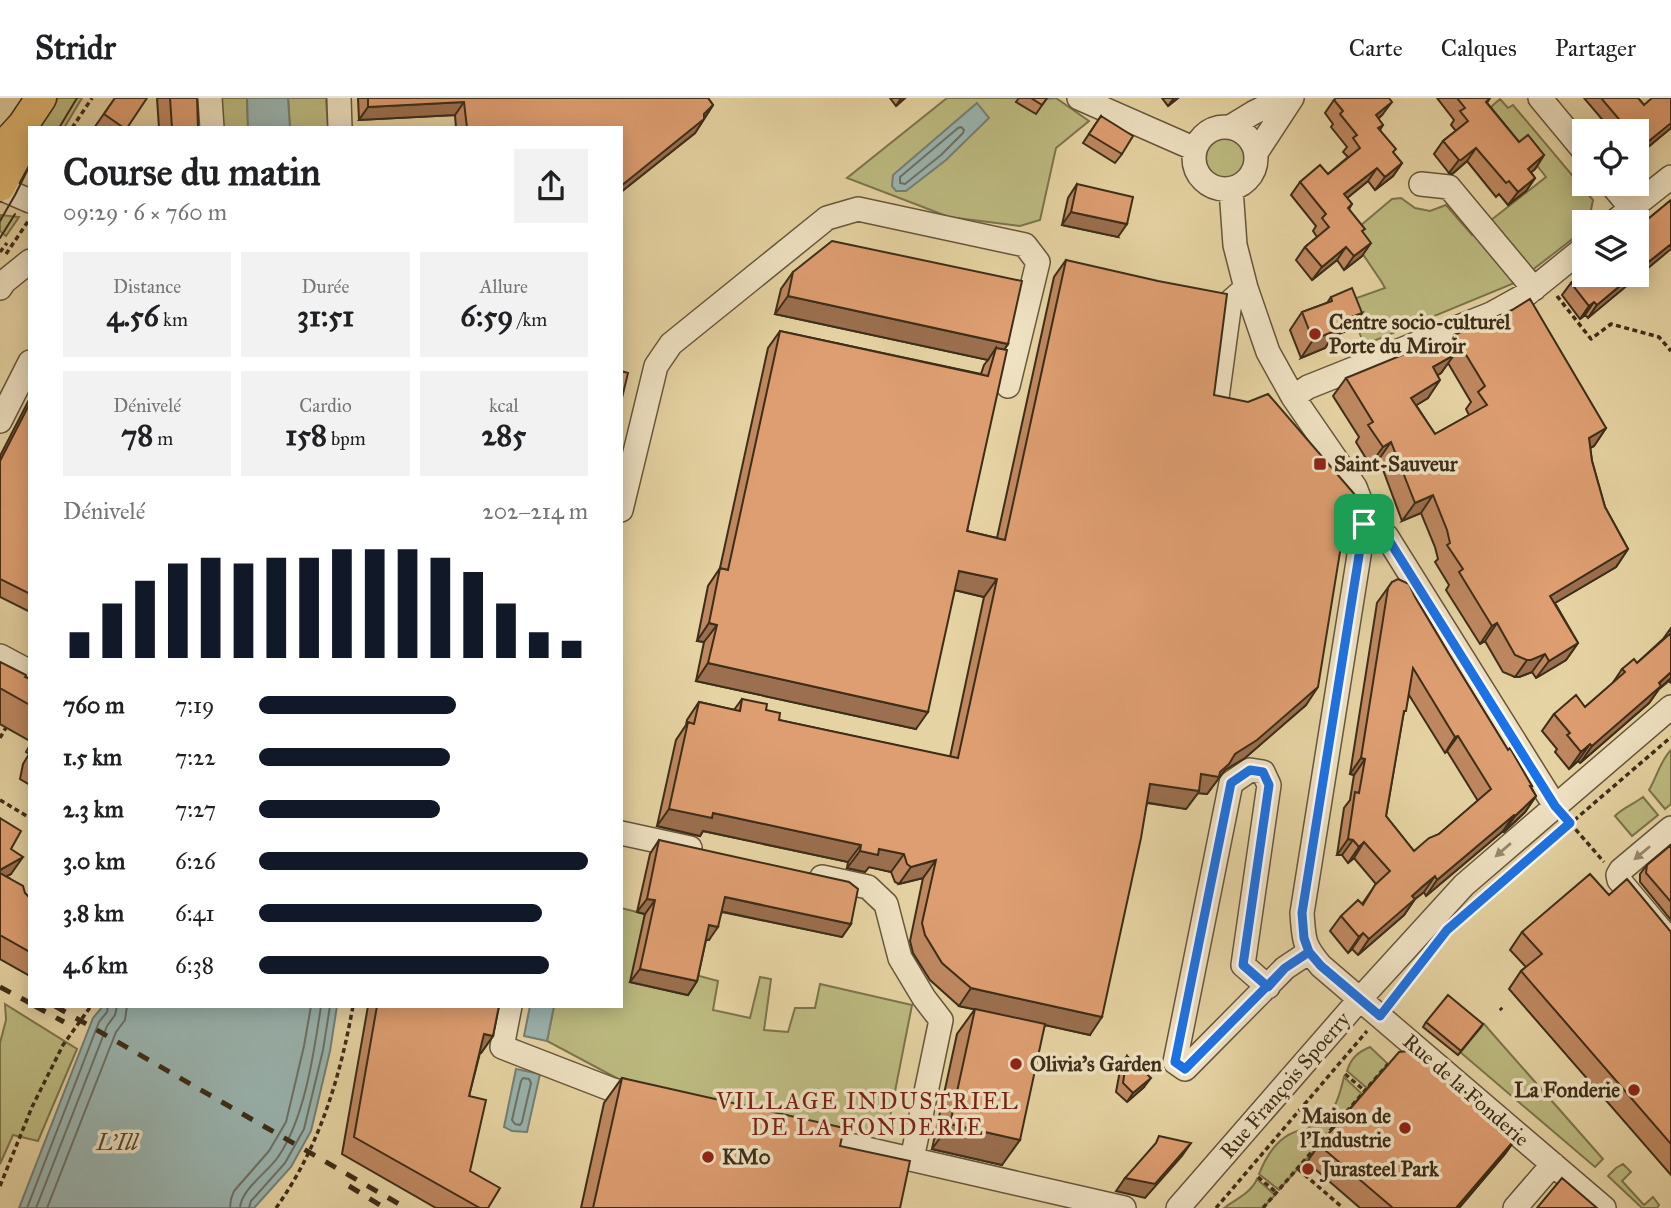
<!DOCTYPE html>
<html lang="fr">
<head>
<meta charset="utf-8">
<style>
  :root { --surface:#fff; --page:#f2f2f2; --text:#202124; --muted:#757577; --line:#e0e0e0; --accent:#111827 }
  body { margin:0; font-family:"IM FELL Great Primer",serif; background:var(--page); color:var(--text); height:100vh; display:flex; flex-direction:column; font-size:26px; white-space:nowrap }
  * { box-sizing:border-box; margin:0 }
  p { font-size:23px; color:var(--muted) }
  .icon { flex:none; width:38px; height:38px; fill:none; stroke:currentColor; stroke-width:2; stroke-linecap:round; stroke-linejoin:round }
  .map { position:relative; flex:1; overflow:hidden }
  .side { position:absolute; left:28px; top:28px; width:595px; height:882px; display:flex; flex-direction:column; background:var(--surface); border-radius:0px; box-shadow:0 4px 18px #0003 }
  .side>* { flex:none }
  .fabs { position:absolute; left:1572px; top:21px; display:grid; gap:14px }
  .fabs a { display:grid; place-items:center; width:77px; height:77px; border-radius:0px; background:var(--surface); box-shadow:0 4px 18px #0003; font-size:35px }
  .pin { position:absolute; display:grid; place-items:center; width:60px; height:60px; color:#fff; margin:-30px; border-radius:14px; box-shadow:0 4px 10px #0006 }
  .round { display:grid; place-items:center; flex:none; width:74px; height:74px; border-radius:0px; background:var(--page) }
  .overview { display:flex; align-items:center; justify-content:space-between; height:119px; padding:0 35px }
  h1 { font-size:38px; font-weight:700; line-height:52px }
  .stats { display:grid; grid-template-columns:repeat(3,1fr); gap:10px; height:119px; padding:7px 35px }
  .stats div { display:grid; align-content:center; border-radius:0px; background:var(--page); text-align:center }
  .stats b { font-size:30px; font-weight:700 }
  .stats small { font-size:19px; font-weight:400 }
  .stats p { font-size:19px }
  .chart { height:196px; padding:14px 35px }
  .chart p { display:flex; justify-content:space-between }
  .chart svg { width:100%; height:126px; margin-top:7px; stroke:var(--accent); stroke-width:6 }
  ul { padding:0 35px; list-style:none; font-size:23px }
  li { display:grid; grid-template-columns:112px 84px 1fr; align-items:center; height:52px }
  li i { height:18px; border-radius:9px; background:var(--accent) }
  header { display:flex; align-items:center; gap:42px; box-sizing:border-box; height:98px; padding:0 35px; background:var(--surface); border-bottom:2px solid var(--line) }
  header strong { font-size:33px }
  nav { display:flex; gap:38px; margin-inline-start:auto; font-size:24px }
  .map>svg:first-child { display:block }
  .green { fill:#bcba80; stroke:#7c744c; stroke-width:2 }
  .water { fill:#9ab5b1; stroke:#757f74; stroke-width:2 }
  .lines { fill:none; stroke-linecap:round; stroke-linejoin:round }
  .shore { stroke:#6c7165; stroke-width:2 }
  .minor-casing { stroke:#67563c; stroke-width:26 }
  .major-casing { stroke:#3d2d19; stroke-width:33 }
  .path { stroke:#3d2d19; stroke-width:3.5; stroke-dasharray:5 3.5; stroke-linecap:butt }
  .minor { stroke:#efe2c3; stroke-width:23 }
  .major { stroke:#e3ba72; stroke-width:30 }
  .tram { stroke:#3d2d19; stroke-width:2 }
  .rail { stroke:#3d2d19; stroke-width:5; stroke-dasharray:12 12; stroke-linecap:butt }
  .wall { fill:#bf8861; stroke:#3d2d19; stroke-width:2; fill-rule:evenodd }
  .shaded-wall { fill:#9b6f4f; stroke:#3d2d19; stroke-width:2 }
  .building { fill:#de9e71; stroke:#3d2d19; stroke-width:2; fill-rule:evenodd }
  .oneway { fill:#96886e }
  .route-casing { stroke:#fff; stroke-width:14 }
  .route { stroke:#1a73e8; stroke-width:9 }
  .poi-dot { fill:#8f2418; stroke:#efe2c3; stroke-width:2.5 }
  .labels { text-anchor:middle; stroke-width:7; stroke-linejoin:round; paint-order:stroke }
  .poi-label { font-size:21px; font-weight:bold; fill:#3d2d19; stroke:#efe2c3; text-anchor:start }
  .street-label { font-size:21px; fill:#3d2d19; stroke:#efe2c3 }
  .neighbourhood-label { font-size:23px; letter-spacing:2px; fill:#7a1f14; stroke:#efe2c3 }
  .water-label { font-size:23px; font-style:italic; fill:#504837; stroke:#efe2c3 }
</style>
</head>
<body>
<header>
<strong>Stridr</strong>
<nav><a>Carte</a><a>Calques</a><a>Partager</a></nav>
</header>
<div class="map">
<svg width="1671" height="1110" viewBox="0 0 1671 1110">
  <rect width="100%" height="100%" fill="#e6d3a3"/>
  <filter id="stains"><feTurbulence type="fractalNoise" baseFrequency=".00286" numOctaves="4"/><feColorMatrix values="0 0 0 0 .2 0 0 0 0 .09 0 0 0 0 .02 0 0 0 .5 -.17"/></filter>
  <radialGradient id="worn" r=".72"><stop offset=".6" stop-color="#630" stop-opacity="0"/><stop offset="1" stop-color="#630" stop-opacity=".3"/></radialGradient>
  <path class="green" d="M58 0H82L64 30H39Z
    M219 0H247L248 30H221Z
    M288 0H326L328 30H290Z
    M947 0H1019L1017 3 1056 0 1089 23 1056 50 1040 122 1020 128 949 119 847 80Z
    M1500 1 1508 10 1513 7 1593 102 1591 112 1597 121 1593 124H1584V132L1517 184 1364 247 1348 203 1385 190 1381 183 1358 149 1360 128 1392 101 1401 100 1415 110 1430 113 1446 107 1472 137 1546 79 1502 23 1490 16 1492 8Z
    M1206 60a20 20 0 1 1 40 0a20 20 0 1 1-40 0Z
    M0 117 19 119 6 138 0 133Z
    M1671 652V706L1665 711 1649 692C1657 679 1660 663 1671 652Z
    M1643 699 1658 717 1632 738 1615 718C1622 710 1634 706 1643 699Z
    M621 810 645 816 631 884 692 876 718 883 713 912 750 920 760 879 771 881 764 932 788 934 795 910H815L820 886 912 907 886 1039 622 983 547 943 554 908H621Z
    M5 906 77 951 38 1043 13 1037 0 1066V945L6 922Z
    M1484 926 1603 1061 1595 1069 1460 954Z
    M1370 949 1388 966 1367 990 1347 973C1351 960 1358 954 1370 949Z
    M1344 979 1362 996 1324 1041 1309 1029C1334 1019 1338 1004 1344 979Z
    M1302 1032 1319 1047 1279 1092 1259 1076C1267 1056 1280 1036 1302 1032Z
    M1623 1066 1631 1074 1622 1083 1644 1107 1653 1099 1659 1107 1657 1110H1642L1608 1078 1616 1070Z
    M1257 1081 1275 1097 1263 1110H1224C1236 1101 1251 1095 1257 1081Z"/>
  <path class="water" d="M247 0H288L290 30H248Z
    M977 5 989 20 946 62 906 93H896L892 88 893 77Z
    M103 908H337L330 953 311 1033 291 1069 254 1110H19L93 920Z
    M530 908H554L547 943 524 938Z
    M516 971 540 976 527 1034 512 1033 504 1029Z"/>
  <g class="lines">
    <path class="shore" d="M961 29 964 32 963 35 941 57 905 86 900 85V79L958 30Z
      M523 980 529 981 531 985 522 1024 520 1027 515 1026 512 1022 521 983Z
      M27 1110 99 924 107 914 108 908
      M36 1110 107 928 115 917 117 908
      M47 1110 116 934 125 922 127 908
      M230 1110 231 1101 234 1093 269 1053 286 1024 304 948 311 908
      M240 1110C241 1091 268 1074 278 1059 305 1020 314 954 321 908
      M249 1110 251 1103 285 1065 304 1031 323 952 330 908"/>
    <defs>
      <path id="minor" d="M210 0 212 30
        M339 0 340 30
        M1079 0 1195 51
        M1540 0 1584 53
        M1194 60a31 31 0 1 1 62 0a31 31 0 1 1-62 0Z
        M1230 29 1253 15 1283 0
        M1256 55 1292 0
        M1421 86 1449 89 1534 191
        M1611 86 1631 110
        M0 90 30 103
        M1231 91 1235 147 1246 190 1268 254 1293 299 1355 389 1363 410 1364 426 1302 815C1304 842 1303 847 1321 868L1604 1110
        M1614 124 1671 79
        M0 190 4 184 30 163
        M1293 299 1308 289 1491 216 1527 196 1584 150
        M1217 300 1230 204 1246 190
        M0 323 30 264
        M621 412 656 268 671 246 827 120 858 111 1025 147 1038 164 1008 288
        M1364 426 1377 429 1387 439 1555 708
        M0 558 30 574
        M1671 730 1621 772 1618 777 1619 782 1671 844
        M621 735 690 750
        M822 779 868 789 886 806 900 860 924 900 941 922 912 1061
        M1268 889 1243 867 1269 687 1263 674 1250 672 1231 685 1175 964 1185 971 1285 870 1309 854
        M510 908 502 949 613 992 644 999
        M810 1038 1124 1110
        M1178 1110 1360 901 1464 787 1671 609
        M1515 1110 1553 1066"/>
      <path id="major" d="M0 52 23 27 41 0
        M0 88 14 62 21 34"/>
    </defs>
    <use href="#minor" class="minor-casing"/>
    <use href="#major" class="major-casing"/>
    <path class="path" d="M72 30 92 0
      M0 154 7 145
      M6 156 29 122
      M1557 198 1591 241 1611 226 1659 239 1671 253
      M0 640 8 626
      M0 702 30 720
      M1570 725 1604 764
      M1471 811 1671 639
      M1391 903 1417 870
      M1500 910 1502 912
      M1345 976 1365 993
      M1306 1031 1320 1043
      M1298 1071 1343 1110
      M1258 1079 1277 1095
      M0 1088 32 1009 63 947 91 908
      M276 1110C319 1050 340 980 353 908
      M1216 1110 1367 933
      M1263 1110 1388 966"/>
    <use href="#minor" class="minor"/>
    <use href="#major" class="major"/>
    <path class="tram" d="M59 30 77 0
      M0 123 15 97 30 67
      M0 140 15 116"/>
    <path class="rail" d="M0 889 30 905
      M35 908 64 924
      M55 908 406 1110
      M349 1088 385 1110"/>
  </g>
  <path class="wall" d="M115 0 127 30H94Z
    M157 0H197L198 30H159Z
    M358 0H708L713 7 695 35 621 94V30H456L455 17 359 22Z
    M890 0H905L896 8Z
    M1019 0H1047L1036 16 1016 4Z
    M1162 0H1178L1168 8Z
    M1437 0H1490L1487 5 1519 44 1544 57 1535 71 1531 74 1535 80 1526 93 1508 107 1499 96 1496 99 1467 63 1452 76 1449 75 1434 56 1443 43 1456 33 1451 27 1454 22Z
    M1584 0H1638L1644 7 1671 0V30L1642 54H1636V33H1612Z
    M1334 2 1382 17 1378 21 1383 27 1380 32 1393 55 1402 65 1393 78 1375 92 1368 83 1347 100 1352 106 1349 111 1362 134V158L1344 172 1337 162 1312 182 1296 162 1305 149 1317 139 1313 133 1316 128 1291 97 1300 84 1328 76 1348 59 1343 54 1347 49 1331 29 1333 26 1325 15Z
    M1101 18 1122 56 1115 65 1083 45Z
    M1077 86 1118 139 1062 127 1068 100Z
    M1671 102 1588 220 1585 217 1580 221 1562 197 1571 185Z
    M1066 162 1214 297 1356 398 1347 410 1306 607 1245 660 1225 672 1207 696 1198 695 1186 711 1147 705 1090 937 1045 927 1002 1067 932 1051 957 936 975 911 959 908 930 882 913 855 910 843 923 780 899 786 895 784 891 774 869 769 865 774 847 770 848 764 703 733 700 738 657 728 676 642 686 627 687 622 699 604 734 612 742 601 766 612 779 622 950 659 984 499 954 492 916 631 696 583 704 544 697 543 708 488 720 470 768 250 780 233 981 276 984 267 988 262 775 216 781 191 793 174 1008 246 1004 252 967 433 997 440 1054 179Z
    M1331 199 1362 215 1349 232 1333 238 1325 250 1301 260 1290 232 1302 214 1327 205Z
    M1454 237 1606 330 1594 348 1590 350 1592 363 1605 409 1628 451 1616 469 1555 505 1578 545 1566 562 1536 580 1532 574 1519 579H1515L1503 574 1485 543 1480 546 1446 492 1449 487 1435 464 1438 461 1435 449 1421 415 1402 423 1379 361 1370 367 1356 344 1359 339 1333 298 1346 280 1443 252ZM1448 265 1471 304 1466 311 1469 317 1435 336 1416 307 1428 300 1438 277 1441 275Z
    M30 300V514L0 499V358Z
    M1392 484 1415 499 1449 556 1508 652 1532 688 1531 689 1536 698 1525 714 1504 734 1503 733 1426 798 1424 794 1415 801 1404 817 1358 857 1352 851 1348 855 1330 833 1341 818 1362 806 1376 786 1354 760 1348 765 1342 757H1337L1344 710 1350 702 1354 677 1350 676 1377 505ZM1409 597 1445 655 1447 653 1478 703 1439 736 1414 753 1386 718 1403 618Z
    M1671 530V585L1669 583 1659 591 1649 605 1580 665 1578 663 1569 671 1555 654 1557 651 1542 633 1554 616 1585 609 1612 586 1622 571 1637 565 1663 541Z
    M0 564 30 581V643L0 626Z
    M30 647V687L20 681 23 666 29 656 26 654Z
    M0 720 11 751V776L7 778 30 800V878L0 861Z
    M659 742 851 826 842 839 722 814 709 842H706L697 883 688 897 630 884 645 816 637 814 650 756Z
    M1671 747V822L1640 784V776L1647 767Z
    M1609 797 1671 834V1077L1509 891 1521 873 1526 869 1510 852 1522 834Z
    M368 908H499L493 938 481 955H480L469 998 470 1073 488 1110H436L342 1056Z
    M1426 924 1480 930 1458 957 1423 929Z
    M1127 958 1144 989 1127 1004 1116 994 1121 967Z
    M622 980 840 1048 900 1110H581L604 1005Z
    M1517 1039 1505 1056 1459 1110H1360L1307 1064 1319 1047Z"/>
  <path class="shaded-wall" d="M901 0H905L896 8Z
    M1174 0H1178L1168 8Z
    M464 4 455 17 359 22 368 9Z
    M1392 4 1382 17 1366 30 1376 17Z
    M713 7 695 35 621 94V88Z
    M1671 25V30L1642 54H1636V50L1641 43Z
    M1476 50 1467 63 1452 76 1449 75 1459 62Z
    M1544 57 1535 71 1519 84 1528 71Z
    M1402 65 1393 78 1375 92 1385 79Z
    M1377 70 1368 83 1335 110 1344 96Z
    M1535 80 1526 93 1508 107 1518 94Z
    M1071 114 1127 126 1118 139 1062 127Z
    M1371 145 1362 158 1344 172 1354 158Z
    M1671 146V151L1588 220 1597 207 1633 177H1636V174Z
    M1346 149 1337 162 1312 182 1322 169Z
    M788 198 1008 246 996 264V250L988 262 775 216Z
    M1594 204 1585 217 1580 221 1589 208Z
    M1362 215 1349 232 1333 238 1325 250 1301 260 1313 242 1341 223Z
    M1454 257 1441 275 1421 287 1433 269Z
    M1440 282 1428 300 1399 318 1411 300Z
    M1606 330 1594 348 1577 357 1589 340Z
    M1391 344 1379 361 1370 367 1383 349Z
    M1433 397 1421 415 1402 423 1415 405Z
    M1628 451 1616 469 1538 515 1550 498Z
    M959 473 997 481 984 499 946 490Z
    M709 525 717 527 704 544 697 543Z
    M1497 525 1485 543 1480 546 1492 528Z
    M1578 545 1566 562 1536 580 1549 563Z
    M1545 556 1532 574 1519 579H1515L1527 562Z
    M708 565 928 614 916 631 696 583Z
    M1671 574V580L1659 591 1649 605 1580 665 1592 648Z
    M1318 589 1306 607 1245 660 1225 672 1207 696 1198 695 1186 711 1138 703 1150 686 1201 676 1235 656Z
    M1458 638 1447 653 1445 655 1455 639Z
    M1590 646 1578 663 1569 671 1581 654Z
    M1361 660 1365 661 1354 677 1350 676Z
    M1536 698 1525 714 1504 734 1515 718Z
    M669 711 713 715 861 747 848 764 703 733 700 738 657 728Z
    M1514 717 1503 733 1426 798 1437 782Z
    M1348 741 1353 742 1342 757H1337Z
    M1364 744 1354 760 1348 765 1359 749Z
    M879 751 904 756 891 774 869 769 865 774 847 770 860 753Z
    M23 759 11 776 0 782V772Z
    M936 762 923 780 899 786 911 769Z
    M1435 778 1424 794 1415 801 1404 817 1358 857 1369 841 1412 798Z
    M725 799 851 826 842 839 715 812Z
    M647 801 655 802 645 816 637 814Z
    M709 827 718 829 709 842 700 840Z
    M1363 835 1352 851 1348 855 1359 839Z
    M640 871 697 883 688 897 630 884Z
    M971 890 1102 919 1090 937 959 908Z
    M484 936 493 938 481 955 472 954Z
    M1151 980 1144 989 1127 1004 1133 995Z
    M950 1026 1020 1042 1002 1067 932 1051Z
    M1517 1039 1505 1056 1459 1110H1456Z
    M1191 1045 1182 1058 1145 1100 1116 1093 1125 1080Z"/>
  <path class="building" d="M115 0H147L127 30H124L104 16Z
    M170 0H197L198 30H172Z
    M368 0H708L713 7 704 16V21L621 88V30H467L464 4 368 9Z
    M1031 0H1047L1042 7Z
    M1336 0H1389L1392 4 1376 17 1383 27 1378 30 1396 51 1393 54 1402 65 1385 79 1377 70 1344 96 1352 106 1348 110 1365 131 1362 133 1371 145 1354 158 1346 149 1322 169 1305 149 1329 129 1322 120 1326 116 1300 84 1320 67 1328 76 1360 50 1353 40 1357 37 1340 16 1343 13 1334 2Z
    M1457 0H1490L1486 4 1519 44 1528 37 1544 57 1528 71 1535 80 1518 94 1509 83 1506 85 1476 50 1461 62H1459L1443 43 1468 23 1460 13 1465 10Z
    M1601 0H1638L1644 7 1652 0H1671V25L1649 43H1641L1636 40V33H1629Z
    M1101 18 1133 38 1122 56 1089 36Z
    M1077 86 1133 99 1127 126 1071 114Z
    M1671 102V146L1636 174V131Z
    M832 143 1022 183 1008 246 788 198 793 174Z
    M1066 162 1158 183 1227 196 1214 297 1248 304 1268 296 1356 398 1348 405 1318 589 1257 642 1235 656 1229 666 1220 674 1219 679 1201 676 1199 693 1150 686 1141 740 1102 919 971 890 942 865 925 837 922 825 936 762 911 769 907 766 904 756 879 751 878 757 860 753 861 747 713 715 712 720 669 711 688 624 694 626 699 604 740 613 742 601 767 606 766 612 780 615 779 622 958 660 997 481 959 473 928 614 708 565 717 527 709 525 720 470 728 472 780 233 988 278 996 250 1007 252 967 433 1005 442Z
    M1584 174V177H1633L1597 207 1594 204 1589 208 1571 185Z
    M1352 190 1362 215 1341 223 1342 226 1336 229 1337 232 1313 242 1302 214 1332 203 1331 199Z
    M1530 201 1606 330 1589 340 1592 363 1605 409 1628 451 1550 498 1578 545 1549 563 1545 556 1531 562H1527L1515 557 1497 525 1492 528 1459 474 1463 471 1447 447 1450 445 1447 432 1433 397 1415 405 1391 344 1383 349 1368 327 1373 324 1346 280 1424 248 1432 247 1454 257 1433 269 1440 282 1411 300 1435 336 1487 307 1478 294 1485 288 1454 237 1512 212Z
    M621 273 628 275 621 304Z
    M30 305V496L0 481V363Z
    M1398 481 1409 486 1415 499 1449 556 1508 652 1510 650 1532 688H1530L1536 698 1515 718 1514 717 1437 782 1435 778 1423 788 1412 798 1415 801 1369 841 1363 835 1359 839 1341 818 1358 802 1363 807 1375 787 1390 773 1364 744 1359 749 1353 742 1348 741 1355 694 1359 695 1365 661 1361 660 1388 490 1392 484ZM1413 570 1455 639 1458 638 1491 691 1439 736 1429 740 1414 753 1386 718 1404 613H1406Z
    M1671 535V574L1659 585 1661 588 1592 648 1590 646 1581 654 1567 637 1570 635 1554 616 1576 597 1585 609 1625 574 1622 571 1634 561 1637 565Z
    M0 564 26 577 25 579 30 581V607L0 590Z
    M0 720 21 733 11 751 23 759 0 772Z
    M659 742 849 784 858 791 851 826 725 799 718 829 709 827 697 883 640 871 655 802 647 801Z
    M1671 747V804L1646 775 1647 767Z
    M0 775 23 788 25 795 30 800V854L0 837Z
    M1590 776 1609 797 1627 781 1671 834V1046L1521 873 1542 856 1522 834Z
    M1448 897 1483 926 1461 953 1426 924Z
    M377 908H499L493 938 484 936 469 998 486 1002 470 1073 500 1090 488 1110H480L354 1039Z
    M975 911 1045 926 1020 1042 950 1026Z
    M1417 952 1517 1039 1456 1110H1393L1319 1047 1399 954Z
    M1127 958 1151 980 1133 995 1123 985Z
    M622 980 844 1030 840 1048 910 1063 900 1110H593Z
    M1159 1038 1191 1045 1155 1086 1125 1080 1156 1045Z
    M1562 1080 1597 1110H1537Z"/>
  <defs><path id="oneway-solid" d="M-6-.8H1V-3.2L6.5 0L1 3.2V.8H-6Z" transform="scale(1.75)"/></defs>
  <g class="oneway">
    <use href="#oneway-solid" transform="translate(1503 752) rotate(139)"/>
    <use href="#oneway-solid" transform="translate(1642 755) rotate(140)"/>
  </g>
  <g class="lines">
    <defs>
      <path id="route" d="M1364 426 1302 815 1304 840 1309 854 1285 870 1185 971 1175 964 1231 685 1250 672 1263 674 1269 687 1243 867 1268 889 1285 870 1309 854 1321 868 1380 918 1447 832 1570 725 1555 708 1387 439 1377 429 1364 426"/>
    </defs>
    <use href="#route" class="route-casing"/>
    <use href="#route" class="route"/>
  </g>
  <g class="poi-dot">
    <circle cx="1315" cy="236" r="7"/>
    <rect x="1313" y="359" width="14" height="14" rx="3.5"/>
    <circle cx="1016" cy="966" r="7"/>
    <circle cx="1634" cy="992" r="7"/>
    <circle cx="1405" cy="1030" r="7"/>
    <circle cx="708" cy="1059" r="7"/>
    <circle cx="1308" cy="1071" r="7"/>
  </g>
  <g class="labels">
    <g class="poi-label">
      <text x="1329" y="231">Centre socio-culturel<tspan x="1329" dy="24">Porte du Miroir</tspan></text>
      <text x="1334" y="373">Saint-Sauveur</text>
      <text x="1030" y="973">Olivia's Garden</text>
      <text x="1620" y="999" text-anchor="end">La Fonderie</text>
      <text x="1391" y="1025" text-anchor="end">Maison de<tspan x="1391" dy="24">l'Industrie</tspan></text>
      <text x="722" y="1066">KM0</text>
      <text x="1322" y="1078">Jurasteel Park</text>
    </g>
    <g class="street-label">
      <text transform="translate(1285 987) rotate(-49)" y="7">Rue François Spoerry</text>
      <text transform="translate(1466 992) rotate(41)" y="7">Rue de la Fonderie</text>
    </g>
    <g class="neighbourhood-label">
      <text x="868" y="1011">VILLAGE INDUSTRIEL<tspan x="868" dy="26">DE LA FONDERIE</tspan></text>
    </g>
    <g class="water-label">
      <text x="117" y="1052">L'Ill</text>
    </g>
  </g>
  <rect width="100%" height="100%" filter="url(#stains)"/>
  <rect width="100%" height="100%" fill="url(#worn)"/>
</svg>
<div class="fabs">
<a><svg class="icon" aria-label="locate" viewBox="0 0 24 24"><circle cx="12" cy="12" r="6"/><path d="M12 2v4M12 18v4M2 12h4M18 12h4"/></svg></a>
<a><svg class="icon" aria-label="layers" viewBox="0 0 24 24"><path d="M12 4l9 5-9 5-9-5zM3 14l9 5 9-5"/></svg></a>
</div>
<div class="pin" style="left:1364px;top:426px;background:#1e9e55"><svg class="icon" aria-label="arrive" viewBox="0 0 24 24"><path d="M6 21V4h12l-3 4 3 4H6"/></svg></div>
<section class="side">
<div class="overview"><div><h1>Course du matin</h1><p>09:29 · 6 × 760 m</p></div><a class="round"><svg class="icon" aria-label="share" viewBox="0 0 24 24"><path d="M12 15V3M7 8l5-5 5 5M5 13v7h14v-7"/></svg></a></div>
<div class="stats">
<div><p>Distance</p><b>4.56<small> km</small></b></div>
<div><p>Durée</p><b>31:51</b></div>
<div><p>Allure</p><b>6:59<small> /km</small></b></div>
</div>
<div class="stats">
<div><p>Dénivelé</p><b>78<small> m</small></b></div>
<div><p>Cardio</p><b>158<small> bpm</small></b></div>
<div><p>kcal</p><b>285</b></div>
</div>
<div class="chart"><p><span>Dénivelé</span>202–214 m</p>
<svg viewBox="0 0 160 44" preserveAspectRatio="none"><path d="M5 44V35M15 44V25M25 44V17M35 44V11M45 44V9M55 44V11M65 44V9M75 44V9M85 44V6M95 44V6M105 44V6M115 44V9M125 44V14M135 44V25M145 44V35M155 44V38"/></svg>
</div>
<ul>
<li><b>760 m</b>7:19<i style="width:60%"></i></li>
<li><b>1.5 km</b>7:22<i style="width:58%"></i></li>
<li><b>2.3 km</b>7:27<i style="width:55%"></i></li>
<li><b>3.0 km</b>6:26<i style="width:100%"></i></li>
<li><b>3.8 km</b>6:41<i style="width:86%"></i></li>
<li><b>4.6 km</b>6:38<i style="width:88%"></i></li>
</ul>
</section>
</div>
</body>
</html>
